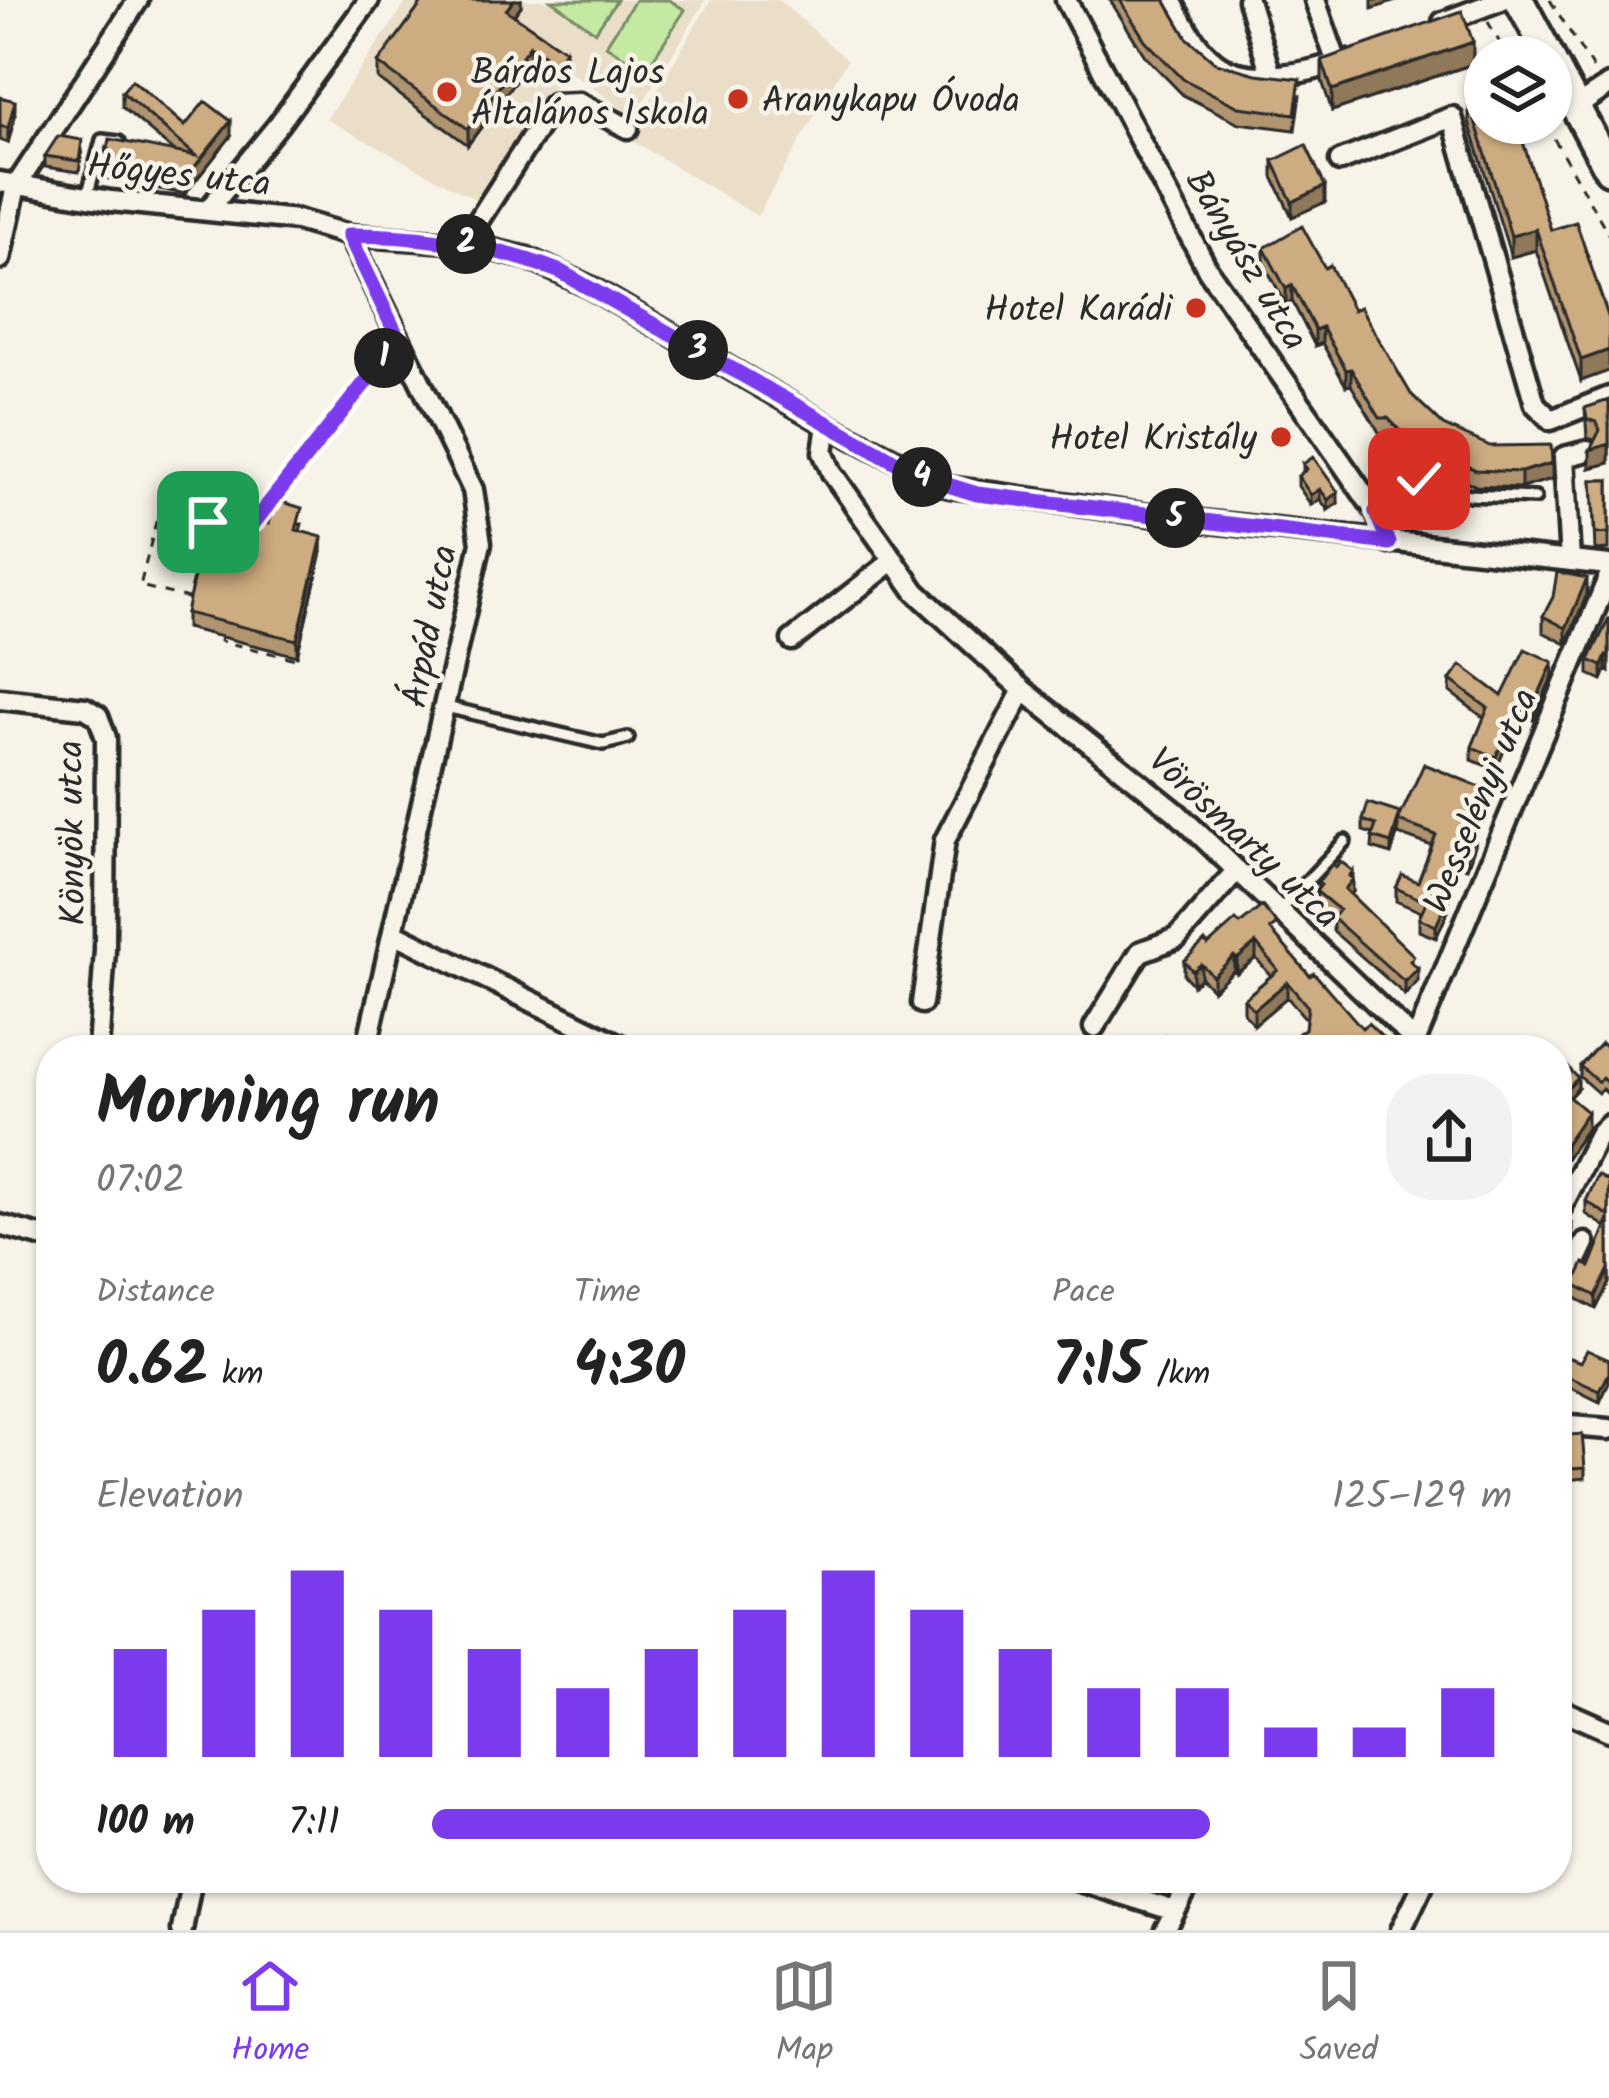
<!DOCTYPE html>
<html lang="en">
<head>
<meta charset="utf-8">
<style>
  :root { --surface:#fff; --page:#f2f2f2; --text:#222; --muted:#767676; --line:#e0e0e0; --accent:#7c3aed }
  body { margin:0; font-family:Kalam,sans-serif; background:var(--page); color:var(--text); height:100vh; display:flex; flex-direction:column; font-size:45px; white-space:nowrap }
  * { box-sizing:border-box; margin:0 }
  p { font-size:39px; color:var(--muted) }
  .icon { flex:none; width:66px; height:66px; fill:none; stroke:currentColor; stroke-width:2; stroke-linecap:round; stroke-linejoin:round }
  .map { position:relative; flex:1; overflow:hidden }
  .details { position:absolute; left:36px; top:1035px; width:1536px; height:858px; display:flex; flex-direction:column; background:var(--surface); border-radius:48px; box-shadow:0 3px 9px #0004 }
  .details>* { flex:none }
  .tools { position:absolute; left:1464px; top:36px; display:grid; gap:24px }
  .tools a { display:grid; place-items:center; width:108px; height:108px; border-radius:50%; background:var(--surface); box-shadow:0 3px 9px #0004; font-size:60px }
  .pin { position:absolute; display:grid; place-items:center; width:102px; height:102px; color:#fff; margin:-51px; border-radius:24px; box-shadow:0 6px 18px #0006 }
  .km { position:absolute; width:60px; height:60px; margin:-30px; border-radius:50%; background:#222; color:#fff; font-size:33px; line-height:60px; text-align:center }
  .round { display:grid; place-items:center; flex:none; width:126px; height:126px; border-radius:48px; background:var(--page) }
  .overview { display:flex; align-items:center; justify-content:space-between; height:204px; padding:0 60px }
  h1 { font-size:66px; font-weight:700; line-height:90px }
  .figures { display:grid; grid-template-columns:repeat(3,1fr); gap:18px; height:204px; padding:12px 60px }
  .figures div { display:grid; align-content:center }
  .figures b { font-size:60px; font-weight:700 }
  .figures small { font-size:33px; font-weight:400 }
  .figures p { font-size:33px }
  .chart { height:336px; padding:24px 60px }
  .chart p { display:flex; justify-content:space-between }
  .chart svg { width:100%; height:216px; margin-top:12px; stroke:var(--accent); stroke-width:6 }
  ul { padding:0 60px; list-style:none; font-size:39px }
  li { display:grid; grid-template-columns:192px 144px 1fr; align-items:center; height:90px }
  li i { height:30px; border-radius:15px; background:var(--accent) }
  .menu { display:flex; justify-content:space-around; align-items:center; height:168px; border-top:3px solid var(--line); background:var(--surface); font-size:33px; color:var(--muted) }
  .menu a { display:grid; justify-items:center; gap:6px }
  .menu .active { color:var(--accent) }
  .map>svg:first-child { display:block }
  .built { fill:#ebdec9 }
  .green { fill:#c3e9a3; stroke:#778a67; stroke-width:3 }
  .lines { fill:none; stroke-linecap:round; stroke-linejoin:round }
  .lane-casing { stroke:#2b2b2b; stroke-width:18 }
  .street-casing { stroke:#2b2b2b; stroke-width:27 }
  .secondary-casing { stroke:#2b2b2b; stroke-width:36 }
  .path { stroke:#2b2b2b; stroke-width:3; stroke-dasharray:9 9; stroke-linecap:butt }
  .lane { stroke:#f7f3e8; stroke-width:9 }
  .street { stroke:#f7f3e8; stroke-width:18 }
  .secondary { stroke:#f7f3e8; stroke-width:27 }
  .wall { fill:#b1946f; stroke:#2b2b2b; stroke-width:3 }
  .shaded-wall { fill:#90785a; stroke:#2b2b2b; stroke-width:3 }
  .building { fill:#ceac81; stroke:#2b2b2b; stroke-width:3 }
  .route-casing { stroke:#fff; stroke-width:24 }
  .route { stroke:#7c3aed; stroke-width:15 }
  .poi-dot { fill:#c8321e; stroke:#f7f3e8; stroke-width:4.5 }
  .labels { text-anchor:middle; stroke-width:9; stroke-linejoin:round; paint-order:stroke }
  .poi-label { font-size:36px; fill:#2b2b2b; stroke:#f7f3e8; text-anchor:start }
  .street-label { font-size:36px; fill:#2b2b2b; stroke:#f7f3e8 }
</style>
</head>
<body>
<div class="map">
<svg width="1609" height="1930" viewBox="0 0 1609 1930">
  <rect width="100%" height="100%" fill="#f7f3e8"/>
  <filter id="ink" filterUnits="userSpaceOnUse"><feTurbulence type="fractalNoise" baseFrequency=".00833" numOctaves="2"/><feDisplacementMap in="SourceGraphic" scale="24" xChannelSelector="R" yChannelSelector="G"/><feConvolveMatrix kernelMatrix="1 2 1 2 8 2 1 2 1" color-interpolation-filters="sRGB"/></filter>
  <g filter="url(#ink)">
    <path class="built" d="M408 0H706L634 117 566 69 480 202 326 119Z
      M711 0H779L847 60 757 216 628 138Z"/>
    <path class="green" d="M551 0H617L595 32Z
      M635 0H669L685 10 645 71 606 45Z"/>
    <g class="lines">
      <defs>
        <path id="lane" d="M87 197 102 140 119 142
          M1376 512 1419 479 1469 495 1535 498
          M255 521 399 341
          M446 707 603 744 628 738
          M1279 911 1345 841"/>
        <path id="street" d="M1066 0 1208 270 1376 512 1389 543
          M1171 0C1183 22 1195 47 1215 62 1246 87 1310 73 1344 60
          M1248 0 1272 78
          M1315 0 1337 63
          M1443 22 1501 0
          M1576 107 1609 85
          M1340 161 1452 117 1535 404 1551 420 1609 397
          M0 182 111 201 297 220 349 235 464 243 527 258 588 286 827 425 949 487 1164 517 1609 565
          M208 210 278 125 369 0
          M349 235 473 490 481 543 366 1050
          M464 243 553 104 579 103 628 128
          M0 259 16 186 138 0
          M827 425 823 452 832 473 916 592 1023 690 1176 812 1414 1040
          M1570 561 1564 457 1587 451
          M792 640 894 560
          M0 699 85 708 98 716 106 738 105 950 98 1050
          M394 933 630 1050
          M922 1003 945 840 1023 690
          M1094 1027 1140 952 1177 938 1237 870
          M1413 1047 1609 576
          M1560 1210 1599 1134 1609 1125
          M0 1225 51 1239
          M1557 1302 1585 1243
          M1557 1425 1609 1429
          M1557 1708 1609 1731
          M1070 1878 1175 1911
          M182 1930 192 1878
          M1165 1930 1193 1878
          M1401 1930 1426 1878"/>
        <path id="secondary" d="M1519 0 1550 57
          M1551 60 1609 170"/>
      </defs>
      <use href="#lane" class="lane-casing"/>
      <use href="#street" class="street-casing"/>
      <use href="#secondary" class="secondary-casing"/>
      <path class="path" d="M1550 0 1595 72
        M1488 22 1508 57
        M1545 123 1609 235
        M194 574 202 531 156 522 140 586 188 598 194 574 197 575
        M221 636 220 641 296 659"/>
      <use href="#lane" class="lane"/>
      <use href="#street" class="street"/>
      <use href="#secondary" class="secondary"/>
    </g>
    <path class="wall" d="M521 0V6L514 15 565 65 556 79 530 61 468 145 378 79V63Z
      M1110 0H1165L1187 38 1216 63 1300 95 1295 130 1239 123 1183 95 1145 56Z
      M1322 60 1473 64 1332 111 1322 81Z
      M122 92 185 126 231 136 185 194 105 178V163L174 151 122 107Z
      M0 97 15 116 8 143 0 140Z
      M1469 101 1609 319 1581 381 1536 250 1511 257 1469 122Z
      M82 150 79 172 45 167V156Z
      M1273 161 1325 202 1292 217 1273 177Z
      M1264 248 1325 268 1411 394 1443 425 1552 479 1521 488 1476 486 1432 467 1423 470 1388 434H1380L1351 385 1346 386 1322 343 1315 346 1292 301 1286 304 1264 264Z
      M1609 400V463L1590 468 1595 440 1587 438 1585 408Z
      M1303 464 1338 503 1328 510 1320 499 1311 505 1298 486V476L1303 472Z
      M1592 480H1609V549L1595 550Z
      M269 524H302L300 531 322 552 297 656 186 628V613Z
      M1587 594 1566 644 1543 632V616Z
      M1609 618V672L1606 670 1602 680 1589 674V660Z
      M1553 675 1533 720 1524 716 1505 741V748L1496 770 1472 760V747L1484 718 1450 692V680L1502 696Z
      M1483 801 1470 830 1475 845 1467 868 1458 865 1447 895 1449 909 1436 938 1419 931V918L1421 912 1396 901V888L1418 882 1432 846 1398 834V831L1391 854 1372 848 1373 834 1363 831V820Z
      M1318 882 1353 892 1351 895 1414 965 1418 981 1405 995 1333 931V919L1316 904Z
      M1240 924 1277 938 1310 976 1362 1028 1392 1050H1301L1299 1047V1033L1305 1029 1306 1019 1287 997 1254 1025 1244 1013V999L1271 976 1256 958 1237 973 1234 970 1213 990 1201 978 1193 985 1184 975V961Z
      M1609 1050V1095L1602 1089 1598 1093 1580 1077V1066Z
      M1557 1072 1578 1088 1569 1097 1587 1128 1565 1160 1557 1154Z
      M1609 1182V1283L1596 1309 1574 1297V1284L1590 1267 1606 1227 1586 1214V1201Z
      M1557 1354 1581 1362 1609 1360 1600 1402 1567 1386 1564 1397 1557 1394Z
      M1557 1436 1585 1468V1478L1557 1481Z"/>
    <path class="shaded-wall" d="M514 0H521V6L506 26V10Z
      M1372 0H1399L1372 9Z
      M1473 42V64L1332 111V90Z
      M530 45V61L468 145V129Z
      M565 50V65L556 79V63Z
      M15 101V116L8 143V128Z
      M231 121V136L185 194V179Z
      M1325 186V202L1292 217V202Z
      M1536 229V250L1511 257V236Z
      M1292 285V301L1286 304V289Z
      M1322 327V343L1315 346V330Z
      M1609 350V371L1581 381V360Z
      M1351 369V385L1346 386V370Z
      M1609 444V463L1590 468V450Z
      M1432 451V467L1423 470V454Z
      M1552 463V479L1521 488V472Z
      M1320 489V499L1311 505V495Z
      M1338 492V503L1328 510V500Z
      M322 537V552L297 656V640Z
      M1587 578V594L1566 644V628Z
      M1606 656V670L1602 680V666Z
      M1553 662V675L1533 720V707Z
      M1524 703V716L1505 741V748L1496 770V757L1501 733Z
      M1483 788V801L1465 841V829Z
      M1398 821V831L1391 854V843Z
      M1475 832V845L1467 868V855Z
      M1458 852V865L1443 906V893Z
      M1353 871V892L1345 902V889L1349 876Z
      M1449 896V909L1436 938V926Z
      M1256 943V958L1237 973V959Z
      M1234 956V970L1213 990V976Z
      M1201 964V978L1193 985V971Z
      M1418 968V981L1405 995V982Z
      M1287 982V997L1254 1025V1010Z
      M1578 1078V1088L1565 1102V1091Z
      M1587 1112V1128L1565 1160V1144Z
      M1572 1223V1239L1557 1268V1252Z
      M1609 1269V1283L1596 1309V1296Z
      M1609 1373V1383L1600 1402V1391Z"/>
    <path class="building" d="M424 0H514L506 10 565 50 556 63 530 45 468 129 378 63Z
      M1120 0H1165L1187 38 1216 63 1256 74 1300 79 1295 114 1239 107 1183 79 1145 40Z
      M1462 11 1473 42 1332 90 1322 60Z
      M132 80 185 126 205 101 231 121 185 179 105 163 110 139 196 156 122 92Z
      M1485 96V123H1517L1551 230 1576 222 1609 319V350L1581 360 1536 229 1511 236 1469 101Z
      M0 97 15 101 8 128 0 126Z
      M58 136 82 140 79 161 45 156Z
      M1306 145 1325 186 1292 202 1273 161Z
      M1302 226 1325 268 1330 265 1353 310 1360 307 1411 394 1443 425 1490 446 1551 445 1552 463 1521 472 1476 470 1432 451 1423 454 1388 418H1380L1351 369 1346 370 1322 327 1315 330 1292 285 1286 289 1264 248Z
      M1609 400V444L1590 450 1600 430 1596 422 1587 419 1585 408Z
      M1313 457 1338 492 1328 500 1320 489 1311 495 1298 476 1307 469 1303 464Z
      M1592 480H1609V533L1595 534Z
      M276 500 302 508 296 530 322 537 297 640 186 613 209 507 269 524Z
      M1557 572 1587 578 1566 628 1543 616 1553 597Z
      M1609 618V658L1606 656 1602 666 1589 660Z
      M1525 649 1553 662 1533 707 1524 703 1501 733 1505 735 1496 757 1472 747 1488 708 1450 680 1461 665 1502 696Z
      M1424 764 1483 788 1465 829 1475 832 1467 855 1458 852 1443 893 1449 896 1436 926 1419 918 1426 902 1396 888 1402 875 1418 882 1436 835 1398 821Z
      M1368 803 1400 813 1391 843 1372 837 1376 825 1363 820Z
      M1340 861 1353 871 1349 876 1353 879 1345 889 1414 956 1410 961 1418 968 1405 982 1333 918 1339 910 1316 891 1321 885 1318 882 1332 864 1336 867Z
      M1262 906 1277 924 1270 929 1310 976 1314 973 1362 1028 1368 1023 1392 1047V1050H1314L1299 1033 1305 1029 1308 1007 1287 982 1254 1010 1244 999 1278 970 1256 943 1237 959 1234 956 1213 976 1201 964 1193 971 1184 961 1205 941 1208 945 1236 920 1240 924Z
      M1165 1035 1188 1050H1156Z
      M1601 1043 1609 1050V1085L1602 1078 1598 1082 1580 1066Z
      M1565 1064 1578 1078 1565 1091 1557 1084V1072Z
      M1559 1089 1587 1112 1565 1144 1557 1138V1092Z
      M1598 1175 1609 1182V1216L1586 1201Z
      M1557 1215 1572 1223 1557 1252Z
      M1609 1219V1269L1596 1296 1574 1284 1584 1263 1590 1267Z
      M1587 1350 1609 1360V1373L1600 1391 1567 1376 1564 1386 1557 1384V1354L1581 1362Z
      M1582 1434 1585 1468 1557 1470V1436Z"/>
  </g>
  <g class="lines" filter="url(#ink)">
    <defs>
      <path id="route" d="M208 522 250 525 255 521 399 340 349 235C422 235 493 245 561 272L922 477 977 494 1389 543 1376 512 1419 479"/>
    </defs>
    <use href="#route" class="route-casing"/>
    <use href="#route" class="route"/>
  </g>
  <g class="poi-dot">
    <circle cx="447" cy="92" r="12"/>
    <circle cx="738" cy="99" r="12"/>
    <circle cx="1196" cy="308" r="12"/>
    <circle cx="1281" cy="437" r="12"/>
  </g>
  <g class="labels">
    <g class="poi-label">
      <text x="471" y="84">Bárdos Lajos<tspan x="471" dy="41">Általános Iskola</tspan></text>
      <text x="762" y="112">Aranykapu Óvoda</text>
      <text x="1172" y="321" text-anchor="end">Hotel Karádi</text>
      <text x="1257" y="450" text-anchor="end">Hotel Kristály</text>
    </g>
    <g class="street-label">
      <text transform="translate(179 173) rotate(6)" y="13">Hőgyes utca</text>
      <text transform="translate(1248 259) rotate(59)" y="13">Bányász utca</text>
      <text transform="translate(428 626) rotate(-79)" y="13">Árpád utca</text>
      <text transform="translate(1479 800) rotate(-67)" y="13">Wesselényi utca</text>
      <text transform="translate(70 833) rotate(-91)" y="13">Könyök utca</text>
      <text transform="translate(1245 837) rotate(43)" y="13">Vörösmarty utca</text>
    </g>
  </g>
</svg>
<div class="tools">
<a><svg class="icon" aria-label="layers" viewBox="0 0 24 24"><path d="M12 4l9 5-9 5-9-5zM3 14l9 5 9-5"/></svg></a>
</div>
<div class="pin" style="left:208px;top:522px;background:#1e9e55"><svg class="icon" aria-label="arrive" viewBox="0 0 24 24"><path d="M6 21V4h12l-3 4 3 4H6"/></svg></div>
<div class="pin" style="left:1419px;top:479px;background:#d93025"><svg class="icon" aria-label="check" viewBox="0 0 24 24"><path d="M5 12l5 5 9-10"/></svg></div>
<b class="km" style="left:384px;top:358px">1</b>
<b class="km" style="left:466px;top:244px">2</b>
<b class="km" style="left:698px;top:350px">3</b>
<b class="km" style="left:922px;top:477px">4</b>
<b class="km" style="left:1175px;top:518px">5</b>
<section class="details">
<div class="overview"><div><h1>Morning run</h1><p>07:02</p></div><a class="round"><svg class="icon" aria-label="share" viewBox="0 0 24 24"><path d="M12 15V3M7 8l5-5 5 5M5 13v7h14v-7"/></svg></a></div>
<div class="figures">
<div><p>Distance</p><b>0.62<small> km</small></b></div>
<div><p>Time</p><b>4:30</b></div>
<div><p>Pace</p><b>7:15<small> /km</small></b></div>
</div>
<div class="chart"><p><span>Elevation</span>125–129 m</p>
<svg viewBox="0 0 160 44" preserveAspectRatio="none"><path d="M5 44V22M15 44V14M25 44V6M35 44V14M45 44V22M55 44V30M65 44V22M75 44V14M85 44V6M95 44V14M105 44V22M115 44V30M125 44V30M135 44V38M145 44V38M155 44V30"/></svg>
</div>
<ul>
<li><b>100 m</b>7:11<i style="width:72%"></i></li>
</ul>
</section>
</div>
<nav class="menu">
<a class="active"><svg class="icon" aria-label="home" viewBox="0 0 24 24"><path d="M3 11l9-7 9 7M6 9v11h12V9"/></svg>Home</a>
<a><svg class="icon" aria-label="map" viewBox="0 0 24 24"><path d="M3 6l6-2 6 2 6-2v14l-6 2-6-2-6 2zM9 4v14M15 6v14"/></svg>Map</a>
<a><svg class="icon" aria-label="saved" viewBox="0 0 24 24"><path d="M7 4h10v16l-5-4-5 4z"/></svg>Saved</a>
</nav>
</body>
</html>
